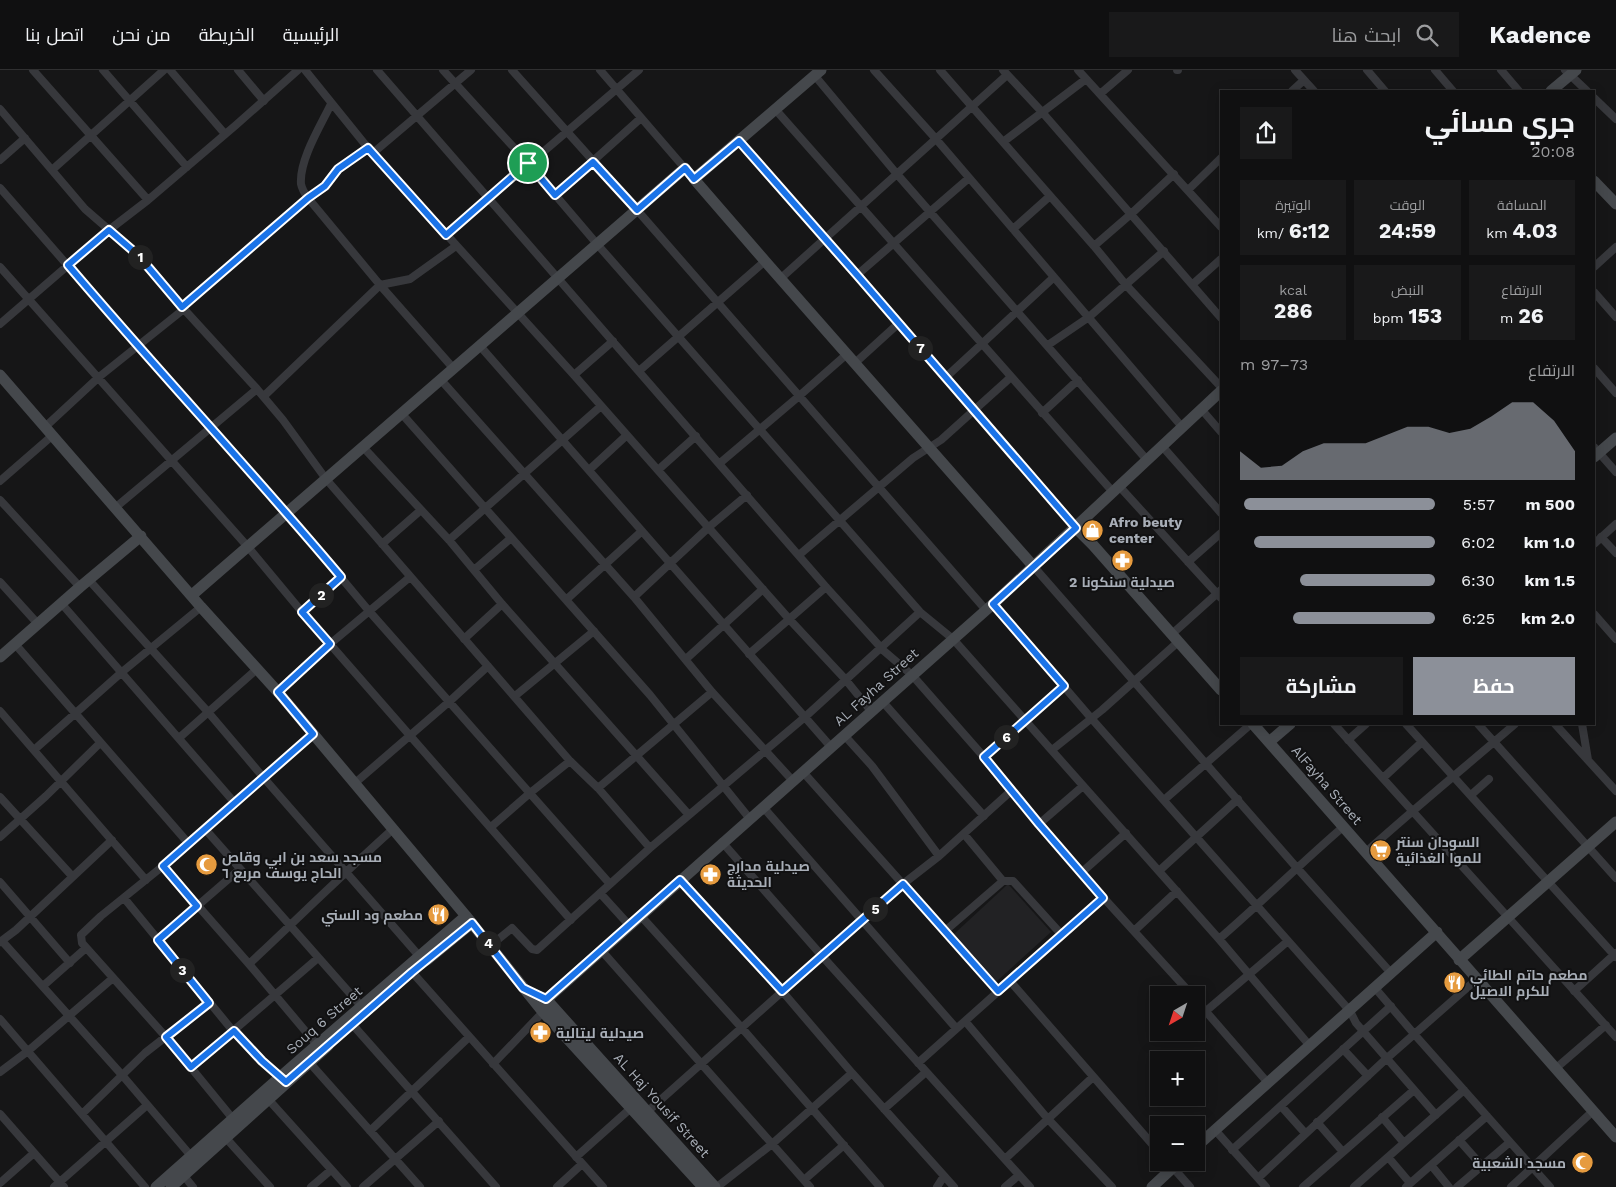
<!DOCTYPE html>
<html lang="ar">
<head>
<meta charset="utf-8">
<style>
  :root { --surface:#101011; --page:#19191a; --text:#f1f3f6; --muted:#9c9d9f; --line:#303031; --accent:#8c9099 }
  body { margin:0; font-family:"Work Sans",Cairo,sans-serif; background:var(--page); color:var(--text); direction:rtl; height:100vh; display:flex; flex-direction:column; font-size:19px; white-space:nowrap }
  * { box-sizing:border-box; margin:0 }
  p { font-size:16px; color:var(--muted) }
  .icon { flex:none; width:28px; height:28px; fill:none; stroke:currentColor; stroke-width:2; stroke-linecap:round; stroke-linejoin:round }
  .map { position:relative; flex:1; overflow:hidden; direction:ltr }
  .details { position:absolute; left:1220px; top:20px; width:375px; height:635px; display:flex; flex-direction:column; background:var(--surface); border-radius:0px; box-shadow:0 2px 12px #0003,0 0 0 1px var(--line); direction:rtl }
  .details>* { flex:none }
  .needle { width:32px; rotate:219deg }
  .controls { position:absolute; left:1150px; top:916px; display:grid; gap:10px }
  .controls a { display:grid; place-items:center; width:55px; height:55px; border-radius:0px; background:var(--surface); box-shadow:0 2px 12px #0003,0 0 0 1px var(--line); font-size:25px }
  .pin { position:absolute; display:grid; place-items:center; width:42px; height:42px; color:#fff; margin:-21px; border:2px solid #fff; border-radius:50%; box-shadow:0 1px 5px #0007 }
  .km { position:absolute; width:25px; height:25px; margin:-12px; border-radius:50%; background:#222; color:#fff; font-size:14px; line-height:25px; text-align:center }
  .round { display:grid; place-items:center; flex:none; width:52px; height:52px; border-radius:0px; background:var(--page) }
  .overview { display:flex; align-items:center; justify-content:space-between; height:85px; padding:0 20px }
  h1 { font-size:28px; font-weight:700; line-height:38px }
  .stats { display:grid; grid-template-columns:repeat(3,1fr); gap:8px; height:85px; padding:5px 20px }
  .stats div { display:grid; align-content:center; border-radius:0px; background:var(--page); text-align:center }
  .stats b { font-size:21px; font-weight:700 }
  .stats small { font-size:14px; font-weight:400 }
  .stats p { font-size:14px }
  .chart { height:140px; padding:10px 20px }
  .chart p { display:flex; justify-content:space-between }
  .chart svg { width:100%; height:90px; margin-top:5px; fill:var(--accent); opacity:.7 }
  .button { display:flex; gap:10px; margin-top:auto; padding:10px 20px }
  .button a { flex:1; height:58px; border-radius:0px; background:var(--accent); color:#fff; font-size:20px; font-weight:700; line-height:58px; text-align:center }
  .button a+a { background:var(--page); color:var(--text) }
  ul { padding:0 20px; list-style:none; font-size:16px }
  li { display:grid; grid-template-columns:80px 60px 1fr; align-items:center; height:38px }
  li i { height:12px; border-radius:6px; background:var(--accent) }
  header { display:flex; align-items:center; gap:30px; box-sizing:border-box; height:70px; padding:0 25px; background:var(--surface); border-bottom:1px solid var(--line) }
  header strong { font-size:24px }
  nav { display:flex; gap:28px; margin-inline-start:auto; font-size:18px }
  .search { width:350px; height:45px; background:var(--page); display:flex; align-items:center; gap:12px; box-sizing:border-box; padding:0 18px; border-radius:0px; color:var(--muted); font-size:19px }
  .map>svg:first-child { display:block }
  .built { fill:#222224 }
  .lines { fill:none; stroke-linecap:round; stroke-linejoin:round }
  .street { stroke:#37383c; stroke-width:8 }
  .secondary { stroke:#45484c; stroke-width:11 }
  .route-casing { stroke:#fff; stroke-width:10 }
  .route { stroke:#1a73e8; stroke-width:6 }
  .labels { text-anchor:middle; stroke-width:4; stroke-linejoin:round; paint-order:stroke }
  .poi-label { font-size:14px; font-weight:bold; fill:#a8aeb7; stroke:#111112; text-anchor:start }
  .street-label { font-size:14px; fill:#a8aeb7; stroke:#111112 }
</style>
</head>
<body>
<header>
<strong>Kadence</strong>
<div class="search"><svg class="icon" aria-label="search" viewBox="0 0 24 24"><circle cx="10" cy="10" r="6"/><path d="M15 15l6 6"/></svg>ابحث هنا</div>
<nav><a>الرئيسية</a><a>الخريطة</a><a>من نحن</a><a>اتصل بنا</a></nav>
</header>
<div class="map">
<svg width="1616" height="1117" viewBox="0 0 1616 1117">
  <rect width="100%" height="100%" fill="#161617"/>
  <path class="built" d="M1008 814 1051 862 996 912 954 864Z"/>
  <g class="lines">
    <path class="street" d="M33 0 148 130
      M103 0 187 97
      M170 0 225 64
      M238 0 264 31
      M305 0 368 78 574 305 790 550 845 609 871 641
      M377 0 826 517 884 581 912 605 984 687 1081 803 1192 925
      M443 0 528 93 597 174 920 542 953 569 1219 869 1310 976
      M512 0 637 140 986 540
      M600 0 694 109
      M874 0 936 69 1183 358
      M940 0 1094 176 1126 215 1221 317
      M1003 0 1042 42 1221 248
      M1078 0 1221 157
      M1177 0H1178
      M1295 0 1314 21
      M1367 0 1385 21
      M1435 0 1453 21
      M1501 0 1519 21
      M1565 0 1587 21
      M815 6 896 103 1147 390
      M1292 21 1304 10
      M1100 24 1128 0
      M1594 28 1616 49
      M331 34C321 55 299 90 301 114 302 119 305 124 308 128L380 215 454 299
      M0 39 85 139 138 185 182 237 257 319 283 350 326 409 570 691 598 718 650 778
      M775 39 1113 422
      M739 71 1076 458
      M1003 72 1086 9
      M373 83 471 0
      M0 90 25 68
      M52 100 164 0
      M0 118 138 276 287 443 369 541 610 814
      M1188 120 1221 88
      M555 125 641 48
      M1013 159 1050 126
      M446 165 639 0
      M1094 176 1131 144 1174 104
      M0 197 248 477 302 542 571 850
      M1594 197 1616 177
      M857 205 969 108
      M780 209 1007 5
      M1193 214 1221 189
      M1594 222 1616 247
      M182 237 308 128 321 119 339 99 368 78
      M0 254 109 160 148 130 236 55 298 0
      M1048 275 1089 247 1164 181
      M480 276 831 677
      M855 293 899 253
      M1594 298 1616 323
      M639 301 765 191
      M574 305 613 271
      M945 308 1053 208
      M441 310 634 527 712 622 793 711
      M264 326 380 215 410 209 456 176
      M1202 340 1221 362
      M1042 343 1078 310
      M402 344 650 625 750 749
      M45 357 99 307 184 239
      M1162 376 1221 443
      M363 377 449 470 502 534 689 745
      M1594 377 1616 402
      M720 393 798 327 847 284
      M589 400 627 365
      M658 400 696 366
      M0 411 53 365
      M1119 416 1221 528
      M0 430 80 517
      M116 437 257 319
      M1601 467 1616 483
      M449 470 601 336
      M382 474 421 440
      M1594 474 1616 454
      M799 485 913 388 941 370 1011 307
      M1188 492 1221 463
      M1034 497 1297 798 1391 903
      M474 500 511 468
      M88 509 208 642 263 707 420 887
      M0 512 38 554
      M634 527 709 457 747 425
      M567 529 642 461
      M61 533 234 732
      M993 534 1091 648 1350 941 1356 953 1436 1045
      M302 542 341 507
      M1594 544 1616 569
      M1172 564 1221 520
      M464 569 502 534
      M15 574 189 774
      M749 584 826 517
      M686 589 763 519
      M278 622 330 574 410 507
      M515 626 594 561
      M882 631 984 746
      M0 641 146 810
      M1334 654 1616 967
      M1406 654 1616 887
      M1478 654 1616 808
      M1555 654 1616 721
      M1582 654 1588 690
      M844 665 872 696 939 786
      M179 668 257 599
      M1348 670 1366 654
      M34 680 122 602 201 537
      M1052 680 1102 640 1178 572
      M984 687 1064 616
      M803 702 998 921
      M1383 708 1422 672
      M355 713 450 631 488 596
      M598 718 712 622
      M1471 725 1489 709
      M0 727 72 806
      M1164 730 1251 654
      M763 737 956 958
      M1039 754 1083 716
      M491 757 530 723 570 691
      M205 759 362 937
      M964 764 1003 811H1013L1061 864
      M0 767 46 726 100 673
      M722 772 822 886 1030 1117
      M1366 782C1415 738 1465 697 1515 654
      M163 796 249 894 317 975
      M1159 801 1238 729
      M1081 803 1126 763
      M680 810 782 921 852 1003 954 1117
      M0 812 70 893
      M600 823 629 855
      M124 828 233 961 263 991 282 1008
      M640 845 741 957 880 1117
      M945 861 1003 811
      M1134 861 1177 821
      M1219 869C1262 832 1301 793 1343 757
      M158 870 240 799
      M2 871 122 1005 191 1086
      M0 872 16 860 112 770
      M490 876 512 858 532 879 537 880 650 778 805 647 920 542
      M601 880 810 1117
      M249 894C297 849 344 803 393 759
      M412 902 603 1117
      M1010 911 1159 1082
      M43 916 86 878
      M1375 918 1415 965 1550 1117
      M1574 921 1616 883
      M1196 930 1268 1013
      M1206 941 1288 871
      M0 949 145 1117
      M965 951 1048 1049 1112 1117
      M352 954 496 1117
      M1343 979 1368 1006
      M309 992 420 1117
      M918 993 1103 828
      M493 994 543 942
      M191 997 318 888
      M1555 999 1606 955
      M0 1002 28 981 113 908
      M268 1029 347 1117
      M1281 1036 1305 1063
      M884 1039 926 1002
      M647 1042 903 814 939 786 1011 721
      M0 1044 64 1117
      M82 1044 145 983 209 933
      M1382 1047 1404 1073
      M233 1049 166 967 82 873 81 865 101 846 163 796 313 664
      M1317 1052 1343 1082
      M1215 1060 1266 1117
      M370 1061 469 967
      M225 1067 270 1117
      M1459 1070 1482 1096
      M1232 1080 1391 936
      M576 1087 631 1038
      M1388 1087 1410 1113
      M1005 1089 1093 1007
      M1168 1092 1190 1117
      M1431 1095 1449 1117
      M184 1106 193 1117
      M1258 1108 1386 989 1477 909
      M804 1110 844 1075
      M0 1113 34 1083
      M54 1117 146 1036
      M311 1117 331 1100
      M363 1117 439 1051
      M557 1117 582 1094
      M717 1117 772 1074 852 1003
      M937 1117 944 1106
      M1005 1117 1019 1105
      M1303 1117 1414 1020
      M1354 1117 1464 1020
      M1406 1117 1487 1046
      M1457 1117 1510 1072
      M1511 1117 1593 1041"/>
    <path class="secondary" d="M821 0 694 109 765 191 1034 497
      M1551 21 1576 0
      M1594 111 1616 134
      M0 305 201 537 278 622 466 846 543 942 703 1117
      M1594 387 1616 368
      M1076 458 1093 475 1221 620
      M192 525 685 98
      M0 587 80 517 141 466
      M1253 654 1616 1067
      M1269 672 1290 654
      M427 890 472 853
      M1459 890 1616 752
      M541 927 546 929 715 1117
      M539 936 993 534 1221 321
      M1196 1077 1437 862
      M156 1117 296 993 466 846
      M171 1117 328 976
      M1152 1117 1179 1092"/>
  </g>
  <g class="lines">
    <defs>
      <path id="route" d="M739 71 857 205 1076 458 993 534 1064 616 984 687 1039 754 1103 828 998 921 903 814 782 921 680 810 546 929 523 918 472 853 412 902 286 1012 262 991 234 961 191 997 166 967 209 933 158 870 197 836 163 796 313 664 278 622 330 574 302 542 341 507C252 401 157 300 68 195L109 160 138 185 182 237 308 128 325 116 338 99 368 78 446 165 528 93 555 125 593 92 637 140 685 98 694 109Z"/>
    </defs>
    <use href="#route" class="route-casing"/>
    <use href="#route" class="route"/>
  </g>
  <defs>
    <symbol id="shop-disc" viewBox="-11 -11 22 22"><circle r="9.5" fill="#e69b3f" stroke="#111112"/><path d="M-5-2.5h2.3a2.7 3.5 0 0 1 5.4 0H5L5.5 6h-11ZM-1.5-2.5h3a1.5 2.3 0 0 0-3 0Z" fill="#fff"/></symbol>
    <symbol id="pharmacy-disc" viewBox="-11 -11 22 22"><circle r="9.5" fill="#e69b3f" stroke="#111112"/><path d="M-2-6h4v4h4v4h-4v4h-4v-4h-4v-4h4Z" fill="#fff"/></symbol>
    <symbol id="supermarket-disc" viewBox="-11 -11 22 22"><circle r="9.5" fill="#e69b3f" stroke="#111112"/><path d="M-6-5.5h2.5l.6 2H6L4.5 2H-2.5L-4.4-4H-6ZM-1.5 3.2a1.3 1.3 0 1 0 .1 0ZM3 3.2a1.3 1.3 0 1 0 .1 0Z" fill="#fff"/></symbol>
    <symbol id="mosque-disc" viewBox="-11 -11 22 22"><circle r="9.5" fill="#e69b3f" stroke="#111112"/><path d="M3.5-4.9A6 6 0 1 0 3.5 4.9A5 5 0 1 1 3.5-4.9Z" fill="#fff"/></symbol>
    <symbol id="restaurant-disc" viewBox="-11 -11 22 22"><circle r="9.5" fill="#e69b3f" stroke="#111112"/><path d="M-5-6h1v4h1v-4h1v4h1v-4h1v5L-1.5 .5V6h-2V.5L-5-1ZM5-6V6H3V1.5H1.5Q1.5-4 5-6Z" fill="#fff"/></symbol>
  </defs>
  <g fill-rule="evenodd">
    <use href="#shop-disc" x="1080" y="448" width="25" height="25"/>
    <use href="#pharmacy-disc" x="1110" y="478" width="25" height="25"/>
    <use href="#supermarket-disc" x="1368" y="768" width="25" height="25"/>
    <use href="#mosque-disc" x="194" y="782" width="25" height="25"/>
    <use href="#pharmacy-disc" x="698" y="792" width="25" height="25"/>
    <use href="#restaurant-disc" x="426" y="832" width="25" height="25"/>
    <use href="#restaurant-disc" x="1442" y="900" width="25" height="25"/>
    <use href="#pharmacy-disc" x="528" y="950" width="25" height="25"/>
    <use href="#mosque-disc" x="1570" y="1080" width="25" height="25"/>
  </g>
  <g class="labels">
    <g class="poi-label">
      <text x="1109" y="457">Afro beuty<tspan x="1109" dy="16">center</tspan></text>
      <text x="1122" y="517" text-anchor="middle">صيدلية سنكونا 2</text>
      <text x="1396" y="777">السودان سنتر<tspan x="1396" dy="16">للموا الغذائية</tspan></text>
      <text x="222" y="792">مسجد سعد بن ابي وقاص<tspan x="222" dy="16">الحاج يوسف مربع ٦</tspan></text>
      <text x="727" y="801">صيدلية مدارج<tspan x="727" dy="16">الحديثة</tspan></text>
      <text x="423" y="850" text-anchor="end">مطعم ود السني</text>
      <text x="1470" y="910">مطعم حاتم الطائي<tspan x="1470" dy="16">للكرم الاصيل</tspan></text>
      <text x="556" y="968">صيدلية ليتالية</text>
      <text x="1566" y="1098" text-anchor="end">مسجد الشعبية</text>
    </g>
    <g class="street-label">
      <text transform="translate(876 617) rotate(-42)" y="5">AL Fayha Street</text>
      <text transform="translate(1327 715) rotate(49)" y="5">AlFayha Street</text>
      <text transform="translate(324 950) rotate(-41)" y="5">Souq 6 Street</text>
      <text transform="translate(662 1035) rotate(48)" y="5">AL Haj Yousif Street</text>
    </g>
  </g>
</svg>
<div class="controls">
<a><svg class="needle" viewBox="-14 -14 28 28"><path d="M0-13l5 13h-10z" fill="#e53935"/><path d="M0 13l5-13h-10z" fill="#9c9d9f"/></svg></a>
<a>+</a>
<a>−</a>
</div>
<div class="pin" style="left:528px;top:93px;background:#1e9e55"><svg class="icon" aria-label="arrive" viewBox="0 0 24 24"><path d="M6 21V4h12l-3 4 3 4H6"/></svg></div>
<b class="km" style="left:140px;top:187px">1</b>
<b class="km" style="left:321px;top:525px">2</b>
<b class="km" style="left:182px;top:900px">3</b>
<b class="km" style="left:488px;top:873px">4</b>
<b class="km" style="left:875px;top:839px">5</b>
<b class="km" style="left:1006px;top:667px">6</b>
<b class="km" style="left:920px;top:278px">7</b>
<section class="details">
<div class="overview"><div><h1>جري مسائي</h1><p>20:08</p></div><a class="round"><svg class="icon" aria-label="share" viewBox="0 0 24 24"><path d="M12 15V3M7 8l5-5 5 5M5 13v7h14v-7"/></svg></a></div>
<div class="stats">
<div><p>المسافة</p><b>4.03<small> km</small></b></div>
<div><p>الوقت</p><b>24:59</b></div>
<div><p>الوتيرة</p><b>6:12<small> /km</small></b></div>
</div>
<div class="stats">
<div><p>الارتفاع</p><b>26<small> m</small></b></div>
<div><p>النبض</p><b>153<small> bpm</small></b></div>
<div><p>kcal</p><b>286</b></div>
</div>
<div class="chart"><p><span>الارتفاع</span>73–97 m</p>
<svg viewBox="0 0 160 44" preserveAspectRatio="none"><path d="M0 44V30L10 38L20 37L30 30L40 26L50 26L60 26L70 22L80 18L90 18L100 21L110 19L120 13L130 6L140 6L150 15L160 30V44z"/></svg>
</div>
<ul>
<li><b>500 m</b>5:57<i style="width:98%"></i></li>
<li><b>1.0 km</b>6:02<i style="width:93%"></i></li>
<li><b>1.5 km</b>6:30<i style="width:69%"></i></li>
<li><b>2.0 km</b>6:25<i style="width:73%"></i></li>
</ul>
<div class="button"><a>حفظ</a><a>مشاركة</a></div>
</section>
</div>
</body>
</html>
